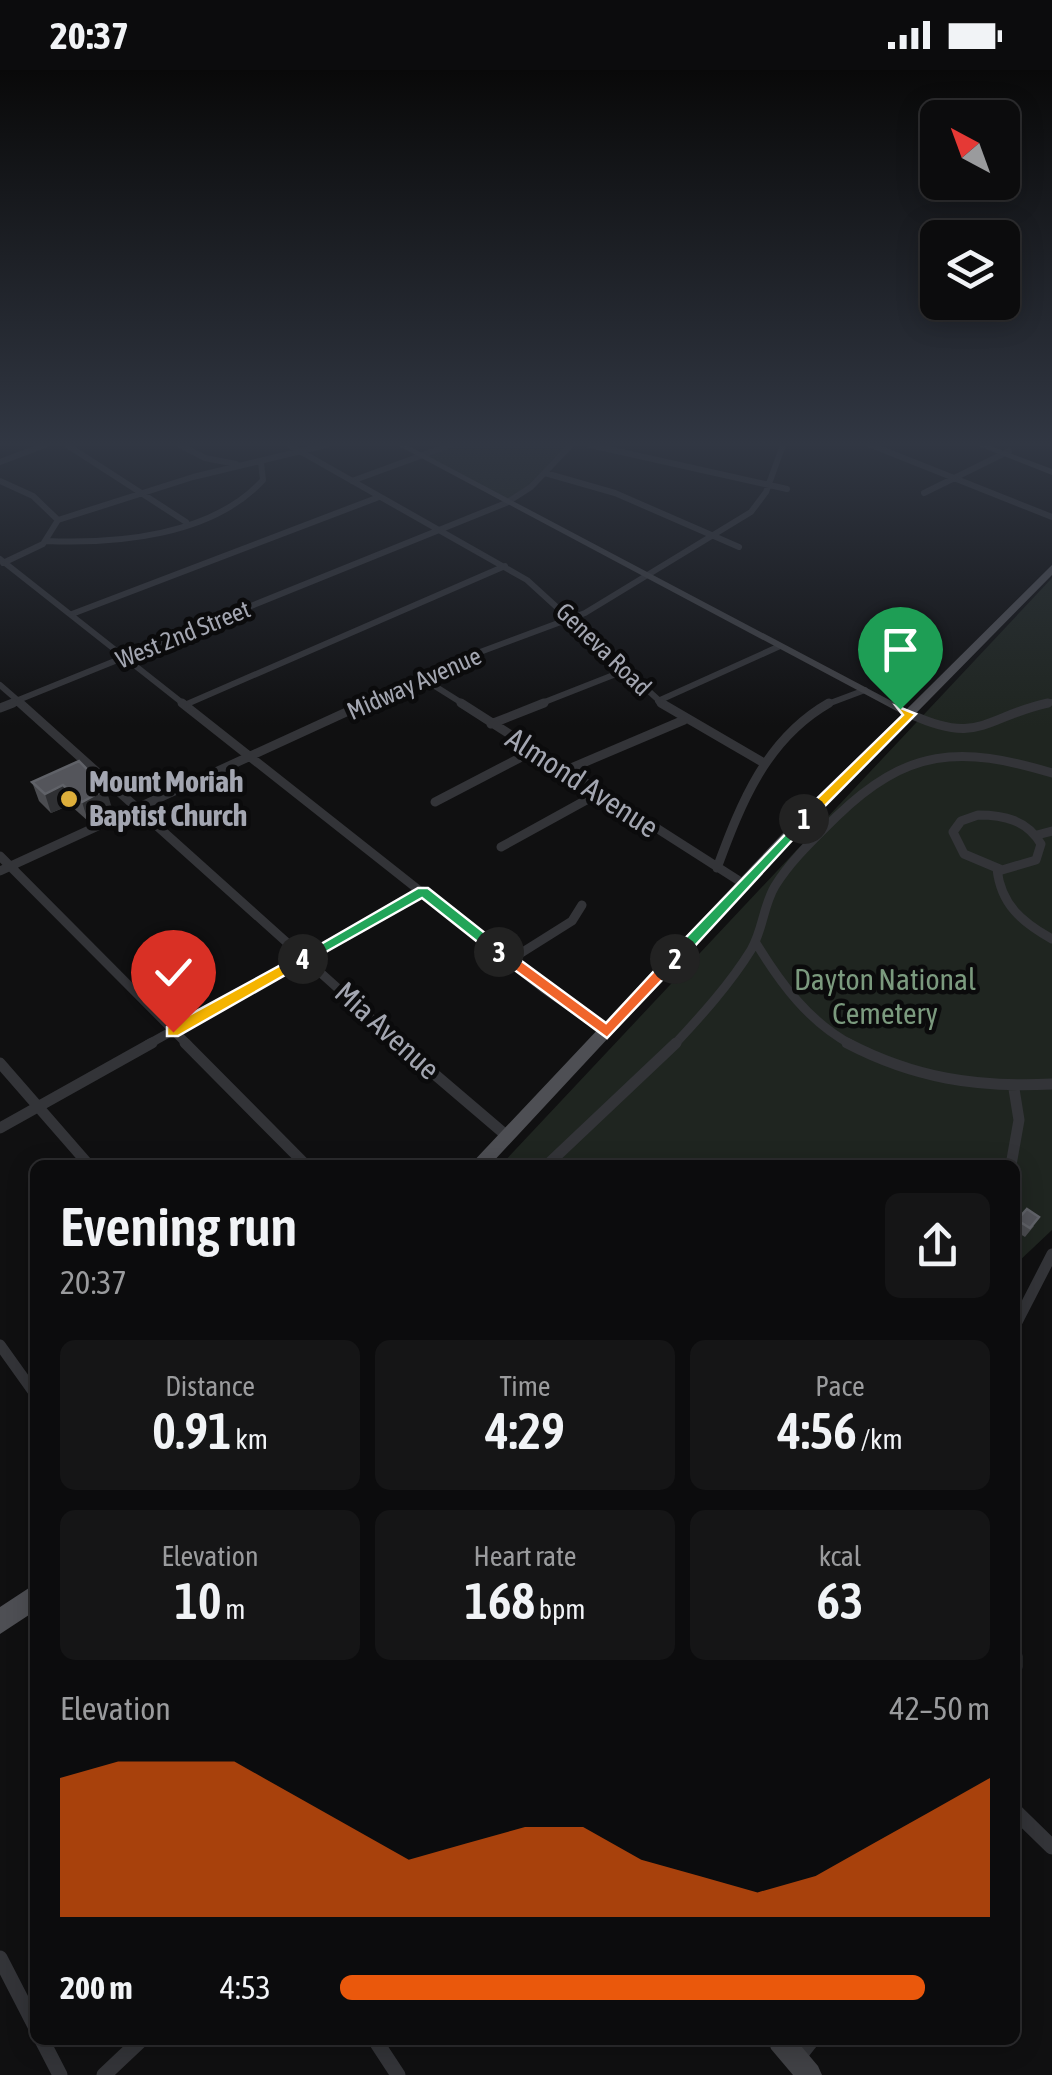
<!DOCTYPE html>
<html lang="en">
<head>
<meta charset="utf-8">
<style>
  :root { --surface:#0c0c0d; --page:#151516; --text:#f1f3f6; --muted:#9a9b9d; --line:#2c2c2e; --accent:#ea580c }
  body { margin:0; font-family:"Asap Condensed",sans-serif; background:var(--page); color:var(--text); height:100vh; display:flex; flex-direction:column; font-size:38px; white-space:nowrap }
  * { box-sizing:border-box; margin:0 }
  p { font-size:32px; color:var(--muted) }
  .icon { flex:none; width:55px; height:55px; fill:none; stroke:currentColor; stroke-width:2; stroke-linecap:round; stroke-linejoin:round }
  .map { position:relative; flex:1; overflow:hidden }
  .sheet { position:absolute; left:30px; top:1090px; width:990px; height:885px; display:flex; flex-direction:column; background:var(--surface); border-radius:15px; box-shadow:0 5px 25px #0003,0 0 0 2px var(--line) }
  .sheet>* { flex:none }
  .needle { width:65px; rotate:319deg }
  .controls { position:absolute; left:920px; top:30px; display:grid; gap:20px }
  .controls a { display:grid; place-items:center; width:100px; height:100px; border-radius:15px; background:var(--surface); box-shadow:0 5px 25px #0003,0 0 0 2px var(--line); font-size:50px }
  .pin { position:absolute; display:grid; place-items:center; width:85px; height:85px; color:#fff; margin:-102px -42px; border-radius:50% 50% 50% 0; rotate:-45deg; box-shadow:0 0 10px #0007 }
  .pin .icon { rotate:45deg }
  .km { position:absolute; width:50px; height:50px; margin:-25px; border-radius:50%; background:#222; color:#fff; font-size:28px; line-height:50px; text-align:center }
  .round { display:grid; place-items:center; flex:none; width:105px; height:105px; border-radius:15px; background:var(--page) }
  .head { display:flex; align-items:center; justify-content:space-between; height:170px; padding:0 30px }
  h1 { font-size:55px; font-weight:600; line-height:75px }
  .stats { display:grid; grid-template-columns:repeat(3,1fr); gap:15px; height:170px; padding:10px 30px }
  .stats div { display:grid; align-content:center; border-radius:15px; background:var(--page); text-align:center }
  .stats b { font-size:50px; font-weight:600 }
  .stats small { font-size:28px; font-weight:400 }
  .stats p { font-size:28px }
  .chart { height:280px; padding:20px 30px }
  .chart p { display:flex; justify-content:space-between }
  .chart svg { width:100%; height:180px; margin-top:10px; fill:var(--accent); opacity:.7 }
  ul { padding:0 30px; list-style:none; font-size:32px }
  li { display:grid; grid-template-columns:160px 120px 1fr; align-items:center; height:75px }
  li i { height:25px; border-radius:12px; background:var(--accent) }
  .status { display:flex; justify-content:space-between; align-items:center; height:70px; padding:0 50px; background:var(--surface); direction:ltr }
  .status svg { height:28px; fill:currentColor }
  .map>svg:first-child { display:block }
  .green { fill:#1f2520 }
  .lines { fill:none; stroke-linecap:round; stroke-linejoin:round }
  .street-far3 { stroke:#333438; stroke-width:6 }
  .street-far2 { stroke:#333438; stroke-width:9 }
  .street-far1 { stroke:#333438; stroke-width:11 }
  .street { stroke:#333438; stroke-width:15 }
  .secondary { fill:#404145; fill-rule:evenodd }
  .primary { fill:#4e4f54; fill-rule:evenodd }
  .wall { fill:#4b4c50 }
  .shaded-wall { fill:#2f3033 }
  .building { fill:#54555b; stroke:#606268; stroke-width:2.5 }
  .split-1 { fill:#f5b400; stroke:#fff; stroke-width:2.5 }
  .split-2 { fill:#22a559; stroke:#fff; stroke-width:2.5 }
  .split-3 { fill:#f0652b; stroke:#fff; stroke-width:2.5 }
  .split-4 { fill:#22a559; stroke:#fff; stroke-width:2.5 }
  .split-5 { fill:#f5b400; stroke:#fff; stroke-width:2.5 }
  .poi-dot { fill:#deaf3b; stroke:#0b0b0c; stroke-width:4 }
  .labels { text-anchor:middle; stroke-width:9; stroke-linejoin:round; paint-order:stroke }
  .far-street-label { font-size:25px; fill:#a3a6b1; stroke:#0b0b0c }
  .poi-label { font-size:30px; font-weight:bold; fill:#a3a6b1; stroke:#0b0b0c; text-anchor:start }
  .street-label { font-size:30px; fill:#a3a6b1; stroke:#0b0b0c }
  .park-label { font-size:30px; fill:#7b9a7e; stroke:#0b0b0c }
</style>
</head>
<body>
<div class="status"><b>20:37</b><svg viewBox="0 0 49 12"><path d="M0 12V9h3v3zM5 12V6h3v6zM10 12V3h3v9zM15 12V0h3v12zM26 1h20v11H26zM47 4h2v5h-2z"/></svg></div>
<div class="map">
<svg width="1052" height="2005" viewBox="0 0 1052 2005">
  <rect width="100%" height="100%" fill="#101011"/>
  <path class="green" d="M450 375H571L531 417 506 433 421 386Z
    M1052 508V1160L1015 1195V1095H501Z"/>
  <g class="lines">
    <path class="street-far3" d="M67 375 186 452
      M180 375 205 388 236 394
      M289 375 527 510 664 635
      M590 375 787 419
      M871 375 1052 447
      M0 392 45 375
      M545 403 615 423 739 477
      M0 411 33 426 58 450
      M352 411 450 375
      M924 423 1009 381
      M58 450 193 407 326 375
      M46 471C117 474 212 466 263 410L261 393
      M0 489 185 635
      M3 493 43 474 58 450
      M72 544 379 427
      M422 608 465 635
      M0 615 23 635
      M658 631 780 576
      M187 634 505 496
      M6 635 506 433 531 417 571 375
      M361 635 464 588 585 543 751 442 766 422 783 375
      M537 635 621 602
      M825 635 865 620
      M1036 635 1052 632"/>
    <path class="street-far2" d="M20 633 401 975
      M182 633 544 919 607 962
      M461 633 744 814
      M661 633 764 693
      M0 638 13 633
      M910 644C980 676 984 647 1048 633
      M491 654 544 633
      M564 701 684 650
      M435 732 533 681
      M978 745C1004 745 1027 750 1041 774L1036 790 1002 800 964 784 953 762 961 751Z
      M1037 765 1052 761
      M501 777 599 723
      M0 786 188 975
      M717 798C741 733 766 669 829 633
      M997 799C1001 835 1022 852 1052 869
      M0 801 366 633
      M756 873C781 914 809 952 852 975
      M510 890 572 851 582 835
      M147 975 423 821
      M674 975C701 946 730 914 751 880 763 860 763 836 775 816 791 790 815 768 836 747 907 678 960 675 1052 703"/>
    <path class="street-far1" d="M185 973 306 1095
      M398 973 507 1066
      M847 973C914 1008 977 1018 1052 1014
      M0 993 89 1095
      M0 1058 152 973
      M547 1095 676 973
      M1011 1095 1019 1050 1014 1019
      M1015 1256 1052 1184
      M0 1275 35 1324"/>
    <path class="street" d="M1015 1586V1597
      M1015 1741 1052 1777
      M0 1888 35 1956
      M42 1970 60 2005
      M375 1970 398 2005
      M797 1989 812 1970
      M104 2005 141 1970"/>
    <path class="secondary" d="M397 375H407L916 644 914 646H906Z
      M976 375H988L1052 399V405Z
      M768 1970H796L818 1996 822 2005H793L771 1979Z"/>
    <path class="primary" d="M1052 495V505L811 750 490 1095H470L801 744Z
      M35 1514V1541L0 1564V1537Z"/>
  </g>
  <path class="wall" d="M79 691 112 738 88 751 70 735 51 743 39 731 32 712Z
    M1017 1150 1034 1156 1025 1167 1015 1161V1154Z"/>
  <path class="shaded-wall" d="M63 715 70 735 51 743 45 724Z
    M106 719 112 738 88 751 82 732Z"/>
  <path class="building" d="M79 691 106 719 82 732 63 715 45 724 32 712Z
    M1027 1139 1039 1147 1030 1158 1017 1150Z"/>
  <linearGradient id="sky" x2="0" y2="1"><stop stop-color="#090909"/><stop offset="0.57" stop-color="#313743"/><stop offset="1" stop-color="#313743" stop-opacity="0"/></linearGradient>
  <rect width="1052" height="656" fill="url(#sky)"/>
  <path class="split-1" d="M896 636 916 644 809 752H799V746L903 645Z"/>
  <path class="split-2" d="M804 745 809 752 680 892H669V885Z"/>
  <path class="split-3" d="M494 878H504L606 953 669 885 682 889 607 968 494 885Z"/>
  <path class="split-4" d="M418 818H428L504 878V885H494L422 828 308 892 295 889Z"/>
  <path class="split-5" d="M303 883 308 885V892L178 966H167V957Z"/>
  <circle class="poi-dot" cx="69" cy="729" r="10"/>
  <g class="labels">
    <g class="far-street-label">
      <text transform="translate(183 564) rotate(-22)" y="9">West 2nd Street</text>
      <text transform="translate(604 579) rotate(44)" y="9">Geneva Road</text>
      <text transform="translate(414 613) rotate(-24)" y="9">Midway Avenue</text>
    </g>
    <g class="poi-label">
      <text x="89" y="722">Mount Moriah<tspan x="89" dy="34">Baptist Church</tspan></text>
    </g>
    <g class="street-label">
      <text transform="translate(582 713) rotate(33)" y="10">Almond Avenue</text>
      <text transform="translate(387 961) rotate(42)" y="10">Mia Avenue</text>
    </g>
    <g class="park-label">
      <text x="885" y="920">Dayton National<tspan x="885" dy="34">Cemetery</tspan></text>
    </g>
  </g>
</svg>
<div class="controls">
<a><svg class="needle" viewBox="-14 -14 28 28"><path d="M0-13l5 13h-10z" fill="#e53935"/><path d="M0 13l5-13h-10z" fill="#9a9b9d"/></svg></a>
<a><svg class="icon" aria-label="layers" viewBox="0 0 24 24"><path d="M12 4l9 5-9 5-9-5zM3 14l9 5 9-5"/></svg></a>
</div>
<div class="pin" style="left:900px;top:639px;background:#1e9e55"><svg class="icon" aria-label="arrive" viewBox="0 0 24 24"><path d="M6 21V4h12l-3 4 3 4H6"/></svg></div>
<div class="pin" style="left:173px;top:962px;background:#d93025"><svg class="icon" aria-label="check" viewBox="0 0 24 24"><path d="M5 12l5 5 9-10"/></svg></div>
<b class="km" style="left:804px;top:749px">1</b>
<b class="km" style="left:675px;top:889px">2</b>
<b class="km" style="left:499px;top:882px">3</b>
<b class="km" style="left:303px;top:889px">4</b>
<section class="sheet">
<div class="head"><div><h1>Evening run</h1><p>20:37</p></div><a class="round"><svg class="icon" aria-label="share" viewBox="0 0 24 24"><path d="M12 15V3M7 8l5-5 5 5M5 13v7h14v-7"/></svg></a></div>
<div class="stats">
<div><p>Distance</p><b>0.91<small> km</small></b></div>
<div><p>Time</p><b>4:29</b></div>
<div><p>Pace</p><b>4:56<small> /km</small></b></div>
</div>
<div class="stats">
<div><p>Elevation</p><b>10<small> m</small></b></div>
<div><p>Heart rate</p><b>168<small> bpm</small></b></div>
<div><p>kcal</p><b>63</b></div>
</div>
<div class="chart"><p><span>Elevation</span>42–50 m</p>
<svg viewBox="0 0 160 44" preserveAspectRatio="none"><path d="M0 44V10L10 6L20 6L30 6L40 14L50 22L60 30L70 26L80 22L90 22L100 30L110 34L120 38L130 34L140 26L150 18L160 10V44z"/></svg>
</div>
<ul>
<li><b>200 m</b>4:53<i style="width:90%"></i></li>
</ul>
</section>
</div>
</body>
</html>
